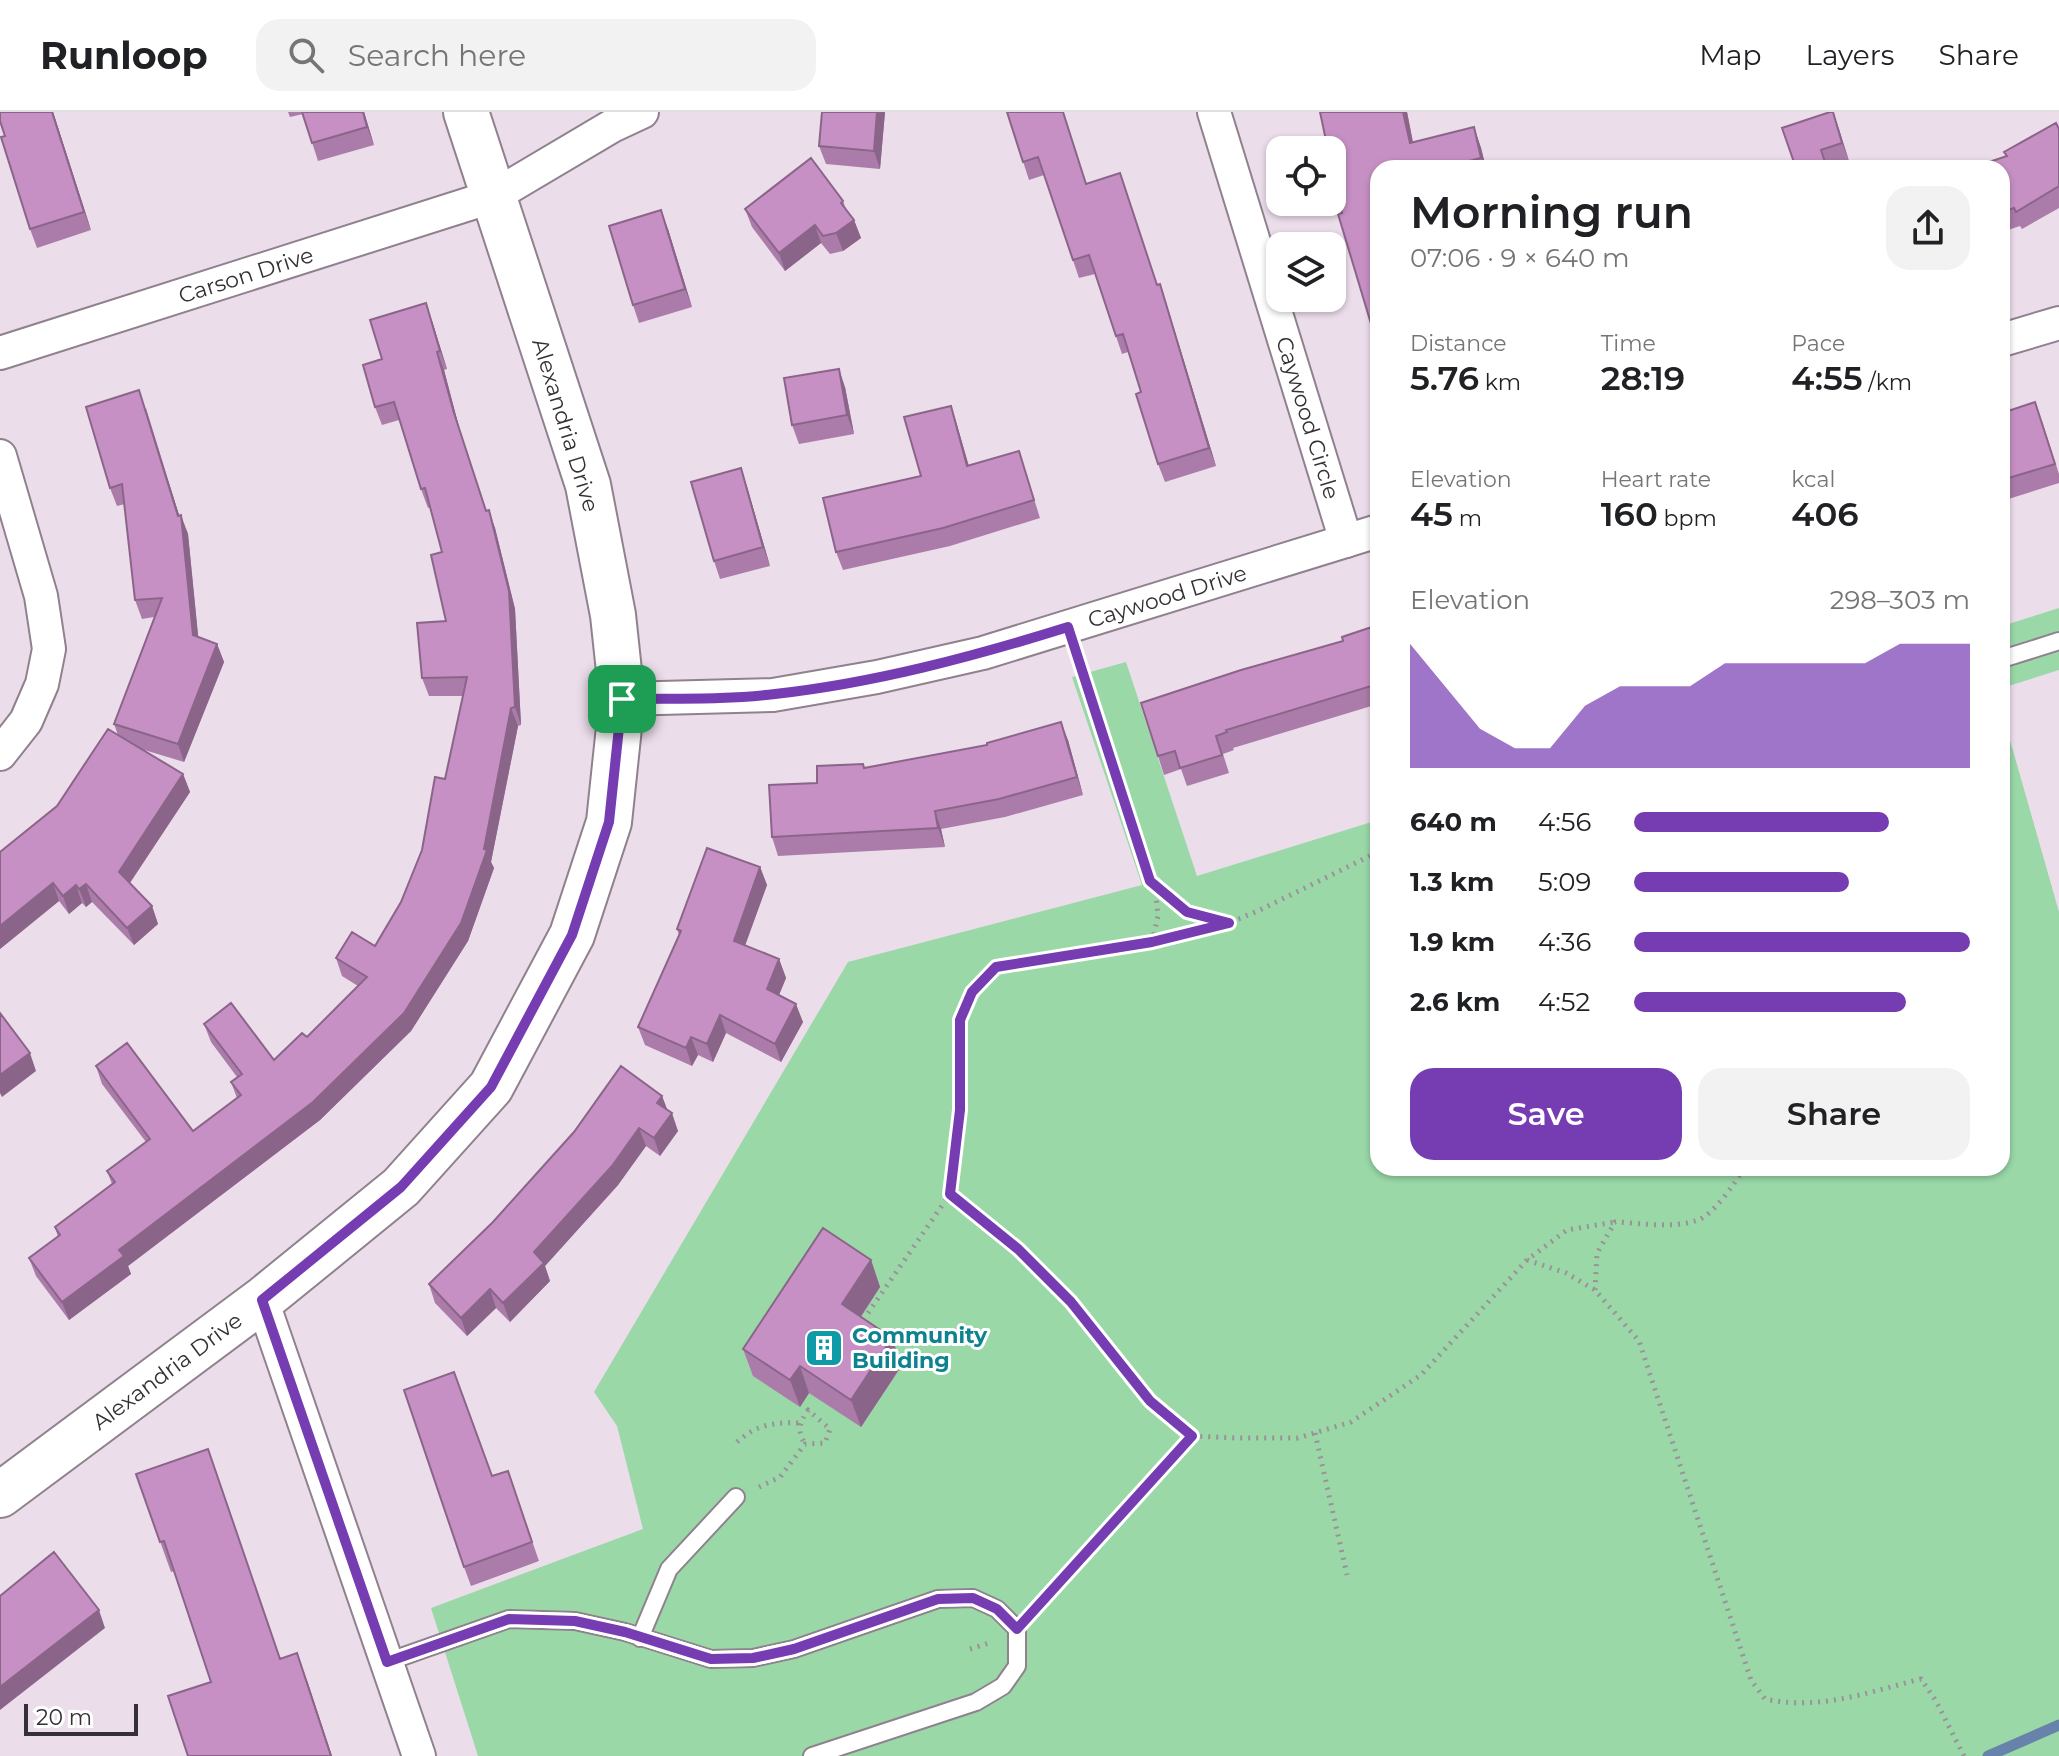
<!DOCTYPE html>
<html lang="en">
<head>
<meta charset="utf-8">
<style>
  :root { --surface:#fff; --page:#f2f2f2; --text:#202124; --muted:#757577; --line:#e0e0e0; --accent:#763cb2 }
  body { margin:0; font-family:Montserrat,sans-serif; background:var(--page); color:var(--text); height:100vh; display:flex; flex-direction:column; font-size:30px; white-space:nowrap }
  * { box-sizing:border-box; margin:0 }
  p { font-size:26px; color:var(--muted) }
  .icon { flex:none; width:44px; height:44px; fill:none; stroke:currentColor; stroke-width:2; stroke-linecap:round; stroke-linejoin:round }
  .map { position:relative; flex:1; overflow:hidden }
  .sheet { position:absolute; left:1370px; top:48px; width:640px; height:1016px; display:flex; flex-direction:column; background:var(--surface); border-radius:24px; box-shadow:0 2px 6px #0004 }
  .sheet>* { flex:none }
  .fabs { position:absolute; left:1266px; top:24px; display:grid; gap:16px }
  .fabs a { display:grid; place-items:center; width:80px; height:80px; border-radius:16px; background:var(--surface); box-shadow:0 2px 6px #0004; font-size:40px }
  .scale { position:absolute; left:24px; bottom:20px; width:114px; box-sizing:border-box; padding-left:8px; border:4px solid #353035; border-top:0; font-size:22px; line-height:28px; white-space:nowrap; color:#353035; -webkit-text-stroke:6px #fff; paint-order:stroke }
  .pin { position:absolute; display:grid; place-items:center; width:68px; height:68px; color:#fff; margin:-34px; border-radius:16px; box-shadow:0 4px 12px #0006 }
  .round { display:grid; place-items:center; flex:none; width:84px; height:84px; border-radius:24px; background:var(--page) }
  .summary { display:flex; align-items:center; justify-content:space-between; height:136px; padding:0 40px }
  h1 { font-size:44px; font-weight:600; line-height:60px }
  .stats { display:grid; grid-template-columns:repeat(3,1fr); gap:12px; height:136px; padding:8px 40px }
  .stats div { display:grid; align-content:center }
  .stats b { font-size:34px; font-weight:600 }
  .stats small { font-size:22px; font-weight:400 }
  .stats p { font-size:22px }
  .chart { height:224px; padding:16px 40px }
  .chart p { display:flex; justify-content:space-between }
  .chart svg { width:100%; height:144px; margin-top:8px; fill:var(--accent); opacity:.7 }
  .button { display:flex; gap:16px; margin-top:auto; padding:16px 40px }
  .button a { flex:1; height:92px; border-radius:24px; background:var(--accent); color:#fff; font-size:32px; font-weight:600; line-height:92px; text-align:center }
  .button a+a { background:var(--page); color:var(--text) }
  ul { padding:0 40px; list-style:none; font-size:26px }
  li { display:grid; grid-template-columns:128px 96px 1fr; align-items:center; height:60px }
  li i { height:20px; border-radius:10px; background:var(--accent) }
  header { display:flex; align-items:center; gap:48px; box-sizing:border-box; height:112px; padding:0 40px; background:var(--surface); border-bottom:2px solid var(--line) }
  header strong { font-size:38px }
  nav { display:flex; gap:44px; margin-inline-start:auto; font-size:28px }
  .search { width:560px; height:72px; background:var(--page); display:flex; align-items:center; gap:20px; box-sizing:border-box; padding:0 28px; border-radius:24px; color:var(--muted); font-size:30px }
  .map>svg:first-child { display:block }
  .green { fill:#9ad8a8 }
  .lines { fill:none; stroke-linecap:round; stroke-linejoin:round }
  .stream { stroke:#6783ac; stroke-width:11 }
  .lane-casing { stroke:#8f818e; stroke-width:20 }
  .street-casing { stroke:#8f818e; stroke-width:36 }
  .secondary-casing { stroke:#8f818e; stroke-width:48 }
  .path { stroke:#9c919b; stroke-width:5; stroke-dasharray:2 6; stroke-linecap:butt }
  .lane { stroke:#fff; stroke-width:16 }
  .street { stroke:#fff; stroke-width:32 }
  .secondary { stroke:#fff; stroke-width:44 }
  .wall { fill:#ab7ca9 }
  .shaded-wall { fill:#8b6589 }
  .building { fill:#c790c4; stroke:#8b6589; stroke-width:2 }
  .route-casing { stroke:#fff; stroke-width:16 }
  .route { stroke:#763cb2; stroke-width:10 }
  .labels { text-anchor:middle; stroke-width:6; stroke-linejoin:round; paint-order:stroke }
  .street-label { font-size:22px; fill:#353035; stroke:#fff }
  .culture-label { font-size:22px; font-weight:bold; fill:#0d838f; stroke:#fff; text-anchor:start }
</style>
</head>
<body>
<header>
<strong>Runloop</strong>
<div class="search"><svg class="icon" aria-label="search" viewBox="0 0 24 24"><circle cx="10" cy="10" r="6"/><path d="M15 15l6 6"/></svg>Search here</div>
<nav><a>Map</a><a>Layers</a><a>Share</a></nav>
</header>
<div class="map">
<svg width="2059" height="1644" viewBox="0 0 2059 1644">
  <rect width="100%" height="100%" fill="#ecddeb"/>
  <path class="green" d="M2059 496V558L2002 576V514Z
    M1126 550 1197 764 1378 708V1056H2002V600L2059 800V1644H478L431 1496 643 1417 617 1314 594 1280 848 850 1142 773 1072 565Z"/>
  <g class="lines">
    <path class="stream" d="M1988 1644 2059 1613"/>
    <defs>
      <path id="lane" d="M2002 547 2059 529
        M640 1526 669 1457 736 1385
        M387 1550 509 1507 575 1509 625 1520 711 1547 753 1546 794 1537 938 1487 973 1486 997 1497 1017 1517V1554L1003 1574 976 1590 812 1644"/>
      <g id="street">
        <path id="s1" d="M1214 0 1346 429"/>
        <path d="M2002 228 2059 211"/>
        <path id="s2" d="M0 241 494 84 612 14 642 0"/>
        <path d="M0 344 41 484 49 537 42 572 26 609 0 642"/>
        <path id="s3" d="M622 587 773 583 877 565 983 541 1378 419"/>
        <path d="M262 1188 419 1644"/>
      </g>
      <g id="secondary">
        <path id="s4" d="M0 1383 262 1188 401 1075 491 975 572 823 609 710 622 587 613 503 588 373 466 0"/>
      </g>
    </defs>
    <use href="#lane" class="lane-casing"/>
    <use href="#street" class="street-casing"/>
    <use href="#secondary" class="secondary-casing"/>
    <path class="path" d="M1079 546 1150 769 1187 800 1229 811 1260 798 1378 740
      M1152 830 1158 804 1155 775
      M950 1082 1018 1137 1071 1190 1150 1289 1192 1324 1236 1326H1298L1351 1310 1421 1263 1527 1148 1567 1118 1615 1110
      M1527 1148 1566 1161 1595 1178 1639 1229 1751 1568 1765 1587C1820 1599 1868 1580 1921 1567L1936 1589 1964 1644
      M1595 1178 1597 1141 1615 1110C1641 1111 1673 1117 1698 1108 1713 1103 1736 1070 1744 1056
      M868 1201 950 1082 960 998V908L972 880 996 855 1152 830 1229 811
      M1315 1321 1347 1463
      M737 1330C756 1313 773 1310 799 1311
      M759 1375 780 1365 805 1332 825 1331 830 1317 808 1298C799 1312 797 1318 805 1332
      M1034 1498 1192 1324
      M970 1537 992 1530"/>
    <use href="#lane" class="lane"/>
    <use href="#street" class="street"/>
    <use href="#secondary" class="secondary"/>
  </g>
  <path class="wall" d="M0 0H53L91 118 37 136 30 117Z
    M288 0H364L374 33 318 49 303 2 290 5Z
    M885 0 880 57 826 52 819 34Z
    M1007 0 1087 72 1157 173 1160 172 1216 354 1165 370 1158 352 1141 280 1128 240 1122 242 1095 162 1079 166 1044 63 1029 68Z
    M1320 0H1407L1413 30 1474 15 1481 36 1486 56H1378V235L1338 102 1342 101 1332 56V38H1328Z
    M1833 0 1849 49 1828 56H1796Z
    M2059 17V96L2022 117 2020 114 2002 120V56L2006 44 2004 40Z
    M843 89 846 97 854 108 861 126 843 139 830 142 821 131 785 159 752 115 745 97Z
    M668 117 692 195 639 211 633 193Z
    M432 209 447 257 444 258 460 319 486 398 495 416 515 497 521 613 518 614 491 750 494 756 468 829 411 919 320 1008 128 1154 131 1162 69 1208 36 1164 29 1146 58 1125 55 1115 112 1072 107 1059 146 1030 102 972 96 954 193 1019 237 986 231 970 237 965 211 930 204 912 274 948 307 925 358 874 342 864 336 846 375 834 401 790 422 738 445 667 463 584H429L422 566 446 509 442 440 430 395 428 396 421 377 399 308 382 313 375 295 382 247Z
    M845 275 854 322 799 332 792 313Z
    M951 294 957 313 969 354 1019 339 1040 406 950 434 843 458 836 440 921 364Z
    M146 296 179 403 188 422 198 525 217 532 224 550 184 650 141 637 183 662 190 680 130 771 152 794 158 812 134 833 92 790 86 795 82 791 69 802 59 789 0 837 57 694 118 623 114 612 154 505 142 507 135 488 125 392 117 394 110 376Z
    M2002 301 2042 309 2059 362V371L2002 389Z
    M747 375 770 454 720 467 714 449Z
    M1378 513V592L1233 636 1234 638 1223 642 1229 661 1187 674 1181 657 1164 663 1158 644 1343 529Z
    M1068 628 1083 683 1005 705 941 717 945 735 778 744 772 725 817 671 865 656 987 633Z
    M760 755 767 773 745 834 779 847 786 866 779 883 803 910 781 950 726 921 713 950 698 943 692 954 645 933 638 915 679 823 677 817Z
    M662 984 667 998 678 1019 660 1044 646 1034 618 1073 545 1154 550 1169 510 1210 496 1196 467 1224 435 1191 429 1172Z
    M871 1148 880 1175 861 1205 902 1253 861 1315 809 1281 800 1295 753 1264 743 1237Z
    M508 1359 539 1449 471 1474 464 1455Z
    M136 1362 281 1546 308 1571 211 1570 174 1459 171 1460Z"/>
  <path class="shaded-wall" d="M52 0H53L91 118 84 100Z
    M363 0H364L374 33 367 15Z
    M877 0H885L880 57 874 39Z
    M1403 0H1407L1417 52 1410 31Z
    M1833 0 1839 17 1849 49 1842 31Z
    M1474 15 1481 36 1486 56H1485L1481 46Z
    M661 98 668 117 692 195 685 177Z
    M854 108 861 126 843 139 836 121Z
    M815 113 821 131 785 159 779 141Z
    M1160 172 1166 190 1216 354 1209 336Z
    M426 191 432 209 447 257 440 239Z
    M437 240 444 258 460 319 454 301Z
    M839 257 845 275 854 322 847 303Z
    M139 278 182 412 181 403 188 422 200 542 193 523Z
    M951 294 957 313 974 373 967 354Z
    M741 356 747 375 770 454 763 435Z
    M489 398 495 416 515 497 521 613 515 595Z
    M217 532 224 550 184 650 178 632Z
    M511 596 518 614 491 750 494 756 468 829 411 919 320 1008 128 1154 131 1162 69 1208 62 1190 119 1138 484 737Z
    M1061 610 1068 628 1083 683 1077 665Z
    M183 662 190 680 125 778 119 760Z
    M935 699 941 717 945 735 938 716Z
    M760 755 767 773 740 847 734 829Z
    M53 771 59 789 0 837V814Z
    M86 772 92 790 86 795 79 777Z
    M76 773 82 791 69 802 63 784Z
    M152 794 158 812 134 833 127 816Z
    M779 847 786 866 774 895 767 877Z
    M796 892 803 910 781 950 775 932Z
    M720 903 726 921 713 950 707 932Z
    M691 925 698 943 692 954 686 936Z
    M30 941 36 959 2 985 0 981V963Z
    M662 984 669 1002 657 991Z
    M672 1001 678 1019 660 1044 654 1026Z
    M639 1016 646 1034 618 1073 545 1154 550 1169 510 1210 503 1191 534 1140Z
    M871 1148 880 1175 851 1219 842 1192Z
    M490 1177 496 1196 467 1224 461 1206Z
    M892 1226 902 1253 861 1315 851 1288Z
    M800 1254 809 1281 800 1295 790 1268Z
    M99 1498 105 1516 0 1598V1575Z
    M297 1541 308 1571 332 1644H331Z"/>
  <path class="building" d="M0 0H52L84 100 30 117 1 25 5 24 0 9Z
    M302 0H363L367 15 312 31Z
    M822 0H877L874 39 819 34Z
    M1007 0H1063L1086 72 1120 61 1157 173 1160 172 1209 336 1158 352 1136 282 1141 280 1123 222 1116 224 1089 143 1073 148 1038 45 1023 50Z
    M1320 0H1403L1410 31 1474 15 1481 46 1441 56H1378V235L1338 102 1342 101 1332 56V38H1328Z
    M1830 0H1833L1842 31 1821 38 1827 56H1796L1782 16Z
    M2056 11 2059 17V74L2016 100 2014 96 2002 100V56H1971L2007 44 2004 40Z
    M811 46 843 89 841 91 854 108 836 121 823 124 815 113 779 141 745 97Z
    M661 98 685 177 633 193 609 114Z
    M426 191 440 239 437 240 454 301 486 399 489 398 509 479 515 595 511 596 484 737 487 738 461 811 404 901 313 990 119 1138 124 1144 62 1190 29 1146 60 1123 55 1115 115 1070 107 1059 150 1027 96 954 127 931 193 1019 241 983 231 970 242 962 204 912 231 891 274 948 302 921 307 925 367 865 336 846 352 820 375 834 401 790 422 738 435 665 445 667 467 565 422 566 417 511 446 509 431 443 442 440 425 376 421 377 394 290 375 295 363 253 382 247 370 208Z
    M839 257 847 303 792 313 784 266Z
    M139 278 178 404 181 403 193 523 217 532 178 632 114 612 162 486 135 488 122 372 110 376 86 295Z
    M2035 290 2055 352 2002 368V301Z
    M951 294 967 354 1019 339 1034 388 943 416 836 440 823 386 921 364 904 305Z
    M741 356 763 435 714 449 691 370Z
    M1378 513V572L1226 618 1227 620 1216 624 1222 643 1180 656 1175 639 1158 644 1141 591 1241 558 1343 529 1342 525Z
    M1061 610 1077 665 999 687 935 699 938 716 772 725 769 673 817 671V654L863 652 864 656 987 633V631Z
    M108 617 183 662 119 760 152 794 127 816 86 772 79 777 76 773 63 784 53 771 0 814V740L57 694Z
    M707 736 760 755 734 829 779 847 767 877 796 892 775 932 720 903 707 932 691 925 686 936 638 915 681 819 677 817Z
    M0 901 30 941 0 963Z
    M621 954 662 984 657 991 672 1001 654 1026 639 1016 612 1054 534 1140 544 1151 503 1191 490 1177 461 1206 429 1172 493 1110 574 1020Z
    M823 1116 871 1148 842 1192 892 1226 851 1288 800 1254 790 1268 743 1237Z
    M454 1260 492 1364 508 1359 532 1430 464 1455 404 1278Z
    M208 1337 280 1547 297 1541 331 1644H188L168 1584 211 1570 164 1429 160 1430 136 1362Z
    M54 1440 99 1498 0 1575V1484Z"/>
  <g class="lines">
    <defs>
      <path id="route" d="M1068 515 1150 769 1187 800 1229 811 1152 830 996 855 972 880 960 908V998L950 1082 1018 1137 1071 1190 1150 1289 1192 1324 1017 1517 997 1497 973 1486 938 1487 794 1537 753 1546 711 1547 625 1520 575 1509 509 1507 387 1550 262 1188 401 1075 491 975 572 823 609 710 622 587C672 586 725 588 775 582 874 571 972 545 1068 515Z"/>
    </defs>
    <use href="#route" class="route-casing"/>
    <use href="#route" class="route"/>
  </g>
  <defs>
    <symbol id="building-square" viewBox="-11 -11 22 22"><rect x="-9" y="-9" width="18" height="18" rx="4" fill="#0f9aa8" stroke="#fff"/><path d="M-4-6H4V6H1V3H-1V6H-4ZM-2.5-4.3h1.7v1.8h-1.7ZM.8-4.3h1.7v1.8H.8ZM-2.5-1h1.7V.8h-1.7ZM.8-1h1.7V.8H.8Z" fill="#fff"/></symbol>
  </defs>
  <g fill-rule="evenodd">
    <use href="#building-square" x="802" y="1214" width="44" height="44"/>
  </g>
  <g class="labels">
    <g class="street-label">
      <text dy="8" stroke="none"><textPath href="#s2" startOffset="258">Carson Drive</textPath></text>
      <text dy="8" stroke="none"><textPath href="#s1" startOffset="320">Caywood Circle</textPath></text>
      <text transform="translate(566 313) rotate(73)" y="8">Alexandria Drive</text>
      <text dy="8" stroke="none"><textPath href="#s3" startOffset="558">Caywood Drive</textPath></text>
      <text dy="8" stroke="none"><textPath href="#s4" startOffset="208">Alexandria Drive</textPath></text>
    </g>
    <g class="culture-label">
      <text x="852" y="1231">Community<tspan x="852" dy="25">Building</tspan></text>
    </g>
  </g>
</svg>
<div class="fabs">
<a><svg class="icon" aria-label="locate" viewBox="0 0 24 24"><circle cx="12" cy="12" r="6"/><path d="M12 2v4M12 18v4M2 12h4M18 12h4"/></svg></a>
<a><svg class="icon" aria-label="layers" viewBox="0 0 24 24"><path d="M12 4l9 5-9 5-9-5zM3 14l9 5 9-5"/></svg></a>
</div>
<div class="scale">20 m</div>
<div class="pin" style="left:622px;top:587px;background:#1e9e55"><svg class="icon" aria-label="arrive" viewBox="0 0 24 24"><path d="M6 21V4h12l-3 4 3 4H6"/></svg></div>
<section class="sheet">
<div class="summary"><div><h1>Morning run</h1><p>07:06 · 9 × 640 m</p></div><a class="round"><svg class="icon" aria-label="share" viewBox="0 0 24 24"><path d="M12 15V3M7 8l5-5 5 5M5 13v7h14v-7"/></svg></a></div>
<div class="stats">
<div><p>Distance</p><b>5.76<small> km</small></b></div>
<div><p>Time</p><b>28:19</b></div>
<div><p>Pace</p><b>4:55<small> /km</small></b></div>
</div>
<div class="stats">
<div><p>Elevation</p><b>45<small> m</small></b></div>
<div><p>Heart rate</p><b>160<small> bpm</small></b></div>
<div><p>kcal</p><b>406</b></div>
</div>
<div class="chart"><p><span>Elevation</span>298–303 m</p>
<svg viewBox="0 0 160 44" preserveAspectRatio="none"><path d="M0 44V6L10 19L20 32L30 38L40 38L50 25L60 19L70 19L80 19L90 12L100 12L110 12L120 12L130 12L140 6L150 6L160 6V44z"/></svg>
</div>
<ul>
<li><b>640 m</b>4:56<i style="width:76%"></i></li>
<li><b>1.3 km</b>5:09<i style="width:64%"></i></li>
<li><b>1.9 km</b>4:36<i style="width:100%"></i></li>
<li><b>2.6 km</b>4:52<i style="width:81%"></i></li>
</ul>
<div class="button"><a>Save</a><a>Share</a></div>
</section>
</div>
</body>
</html>
